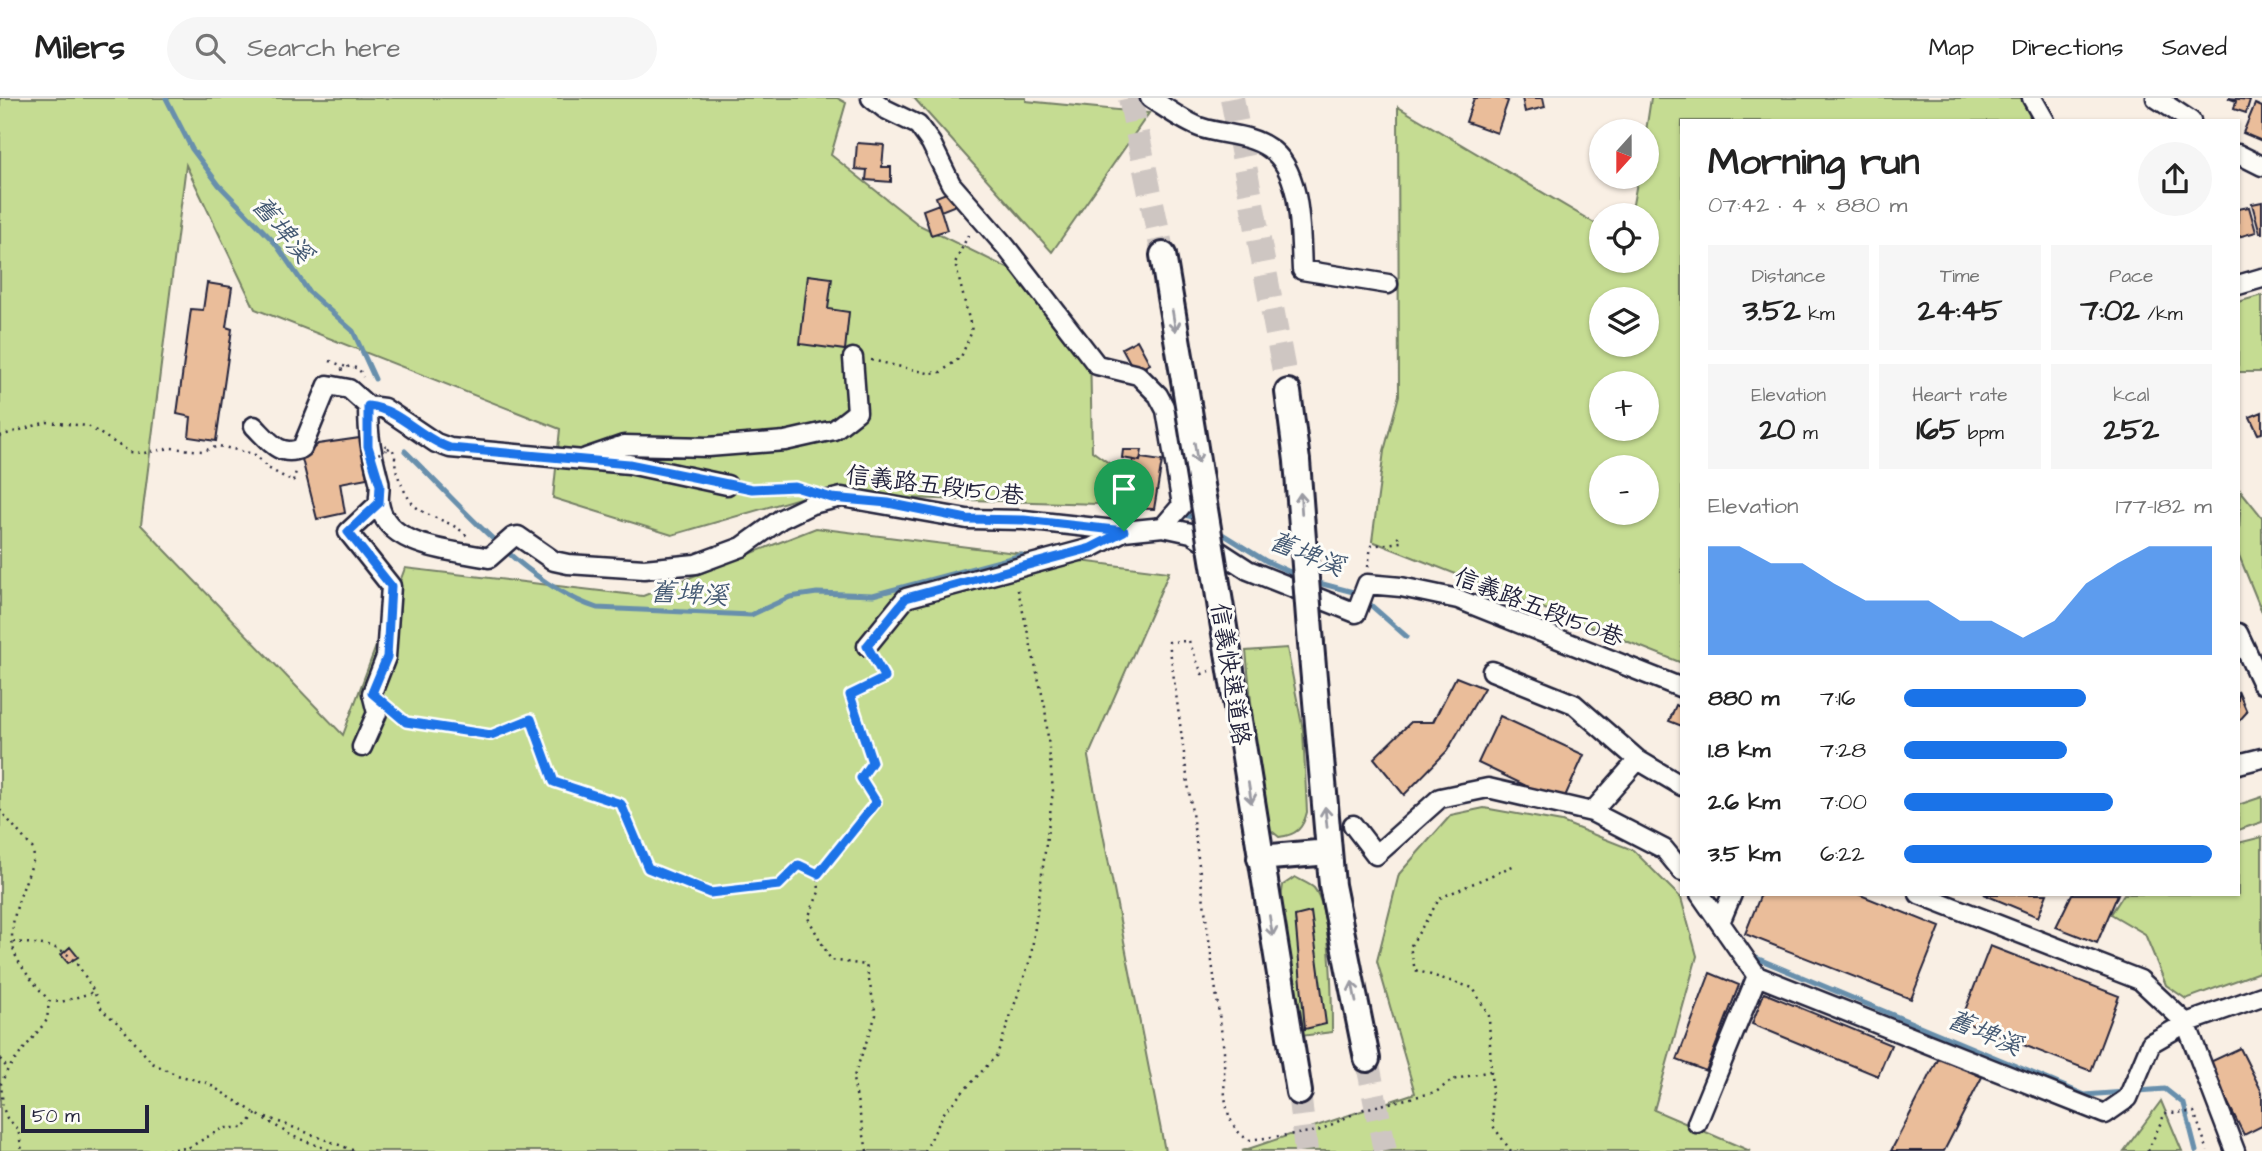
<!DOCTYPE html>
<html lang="en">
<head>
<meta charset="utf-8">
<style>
  :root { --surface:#fff; --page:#f6f6f6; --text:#222; --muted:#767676; --line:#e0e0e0; --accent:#1a73e8 }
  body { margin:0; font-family:"Architects Daughter","LXGW WenKai TC",sans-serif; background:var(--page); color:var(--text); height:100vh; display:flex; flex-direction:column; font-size:26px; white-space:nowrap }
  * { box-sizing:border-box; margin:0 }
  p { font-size:23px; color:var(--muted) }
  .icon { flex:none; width:38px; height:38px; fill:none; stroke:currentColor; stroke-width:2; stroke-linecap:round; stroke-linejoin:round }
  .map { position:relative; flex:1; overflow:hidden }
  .drawer { position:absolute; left:1680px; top:21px; width:560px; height:777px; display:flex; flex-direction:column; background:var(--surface); border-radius:0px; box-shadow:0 2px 5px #0004 }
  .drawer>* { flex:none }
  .needle { width:46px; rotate:201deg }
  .fabs { position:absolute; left:1589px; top:21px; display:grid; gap:14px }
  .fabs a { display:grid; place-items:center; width:70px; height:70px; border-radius:50%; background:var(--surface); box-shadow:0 2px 5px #0004; font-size:35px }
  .scale { position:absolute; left:21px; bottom:18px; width:128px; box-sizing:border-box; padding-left:7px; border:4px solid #22223b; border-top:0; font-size:19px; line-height:24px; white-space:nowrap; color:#22223b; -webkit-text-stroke:5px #fdfcf7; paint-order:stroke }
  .pin { position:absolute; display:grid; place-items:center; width:60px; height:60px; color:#fff; margin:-72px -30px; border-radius:50% 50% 50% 0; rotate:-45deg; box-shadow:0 0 7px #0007 }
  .pin .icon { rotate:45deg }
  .round { display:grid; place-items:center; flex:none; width:74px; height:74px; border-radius:37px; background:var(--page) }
  .summary { display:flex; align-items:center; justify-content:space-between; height:119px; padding:0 28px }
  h1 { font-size:38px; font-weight:700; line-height:52px }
  .figures { display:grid; grid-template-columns:repeat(3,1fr); gap:10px; height:119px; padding:7px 28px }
  .figures div { display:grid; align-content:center; border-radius:0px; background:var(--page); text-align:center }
  .figures b { font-size:30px; font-weight:700 }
  .figures small { font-size:19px; font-weight:400 }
  .figures p { font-size:19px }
  .chart { height:196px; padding:14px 28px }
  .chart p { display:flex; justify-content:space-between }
  .chart svg { width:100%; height:126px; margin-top:7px; fill:var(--accent); opacity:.7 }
  ul { padding:0 28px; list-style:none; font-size:23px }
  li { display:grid; grid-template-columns:112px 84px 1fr; align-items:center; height:52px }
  li i { height:18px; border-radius:9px; background:var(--accent) }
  header { display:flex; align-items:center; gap:42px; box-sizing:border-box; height:98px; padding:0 35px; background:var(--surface); border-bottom:2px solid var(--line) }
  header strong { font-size:33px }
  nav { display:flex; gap:38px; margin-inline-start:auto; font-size:24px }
  .search { width:490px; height:63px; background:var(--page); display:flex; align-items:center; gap:18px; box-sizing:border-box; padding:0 24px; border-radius:38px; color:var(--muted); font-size:26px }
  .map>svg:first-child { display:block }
  .green { fill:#c5dc92; stroke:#747f66; stroke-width:2; fill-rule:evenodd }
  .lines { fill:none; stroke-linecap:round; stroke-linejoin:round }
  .stream { stroke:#678fac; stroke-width:5 }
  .building { fill:#eabd9a; stroke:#22223b; stroke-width:2 }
  .highway-tunnel { stroke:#cec6c2; stroke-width:24; stroke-dasharray:24 12; stroke-linecap:butt }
  .minor-casing { stroke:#22223b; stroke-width:23 }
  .highway-casing { stroke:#22223b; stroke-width:30 }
  .path { stroke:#22223b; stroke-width:2.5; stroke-dasharray:2 5; stroke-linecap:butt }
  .minor { stroke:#fdfcf7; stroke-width:18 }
  .highway { stroke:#fdfcf7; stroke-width:24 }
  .highway-bridge-casing { stroke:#22223b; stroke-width:30; stroke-linecap:butt }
  .path-bridge { stroke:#22223b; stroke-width:2.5; stroke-dasharray:2 5; stroke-linecap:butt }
  .highway-bridge { stroke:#fdfcf7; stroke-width:24 }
  .oneway { stroke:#9a9aa2 }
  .route-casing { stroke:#fff; stroke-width:14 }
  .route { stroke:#1a73e8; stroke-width:9 }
  .labels { text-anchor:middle; stroke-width:6; stroke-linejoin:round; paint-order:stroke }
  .street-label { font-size:24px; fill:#22223b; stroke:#fdfcf7 }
  .water-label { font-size:26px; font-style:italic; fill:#445973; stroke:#fdfcf7 }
</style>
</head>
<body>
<header>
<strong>Milers</strong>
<div class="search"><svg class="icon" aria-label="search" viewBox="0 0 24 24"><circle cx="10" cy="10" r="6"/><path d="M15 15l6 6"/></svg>Search here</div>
<nav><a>Map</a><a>Directions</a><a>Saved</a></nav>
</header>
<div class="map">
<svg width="2262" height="1053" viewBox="0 0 2262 1053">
  <rect width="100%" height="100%" fill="#f9efe4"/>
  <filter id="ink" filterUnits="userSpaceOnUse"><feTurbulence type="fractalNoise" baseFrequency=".0143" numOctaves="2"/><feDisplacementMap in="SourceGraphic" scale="14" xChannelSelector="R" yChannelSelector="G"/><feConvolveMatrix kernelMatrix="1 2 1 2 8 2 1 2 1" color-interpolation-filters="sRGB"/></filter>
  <g filter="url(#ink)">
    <path class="green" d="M0 0H837L846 5 831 57 919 127 1026 179 1090 250 1092 353 1113 368 1098 406 810 397 672 437 553 400 560 331 255 211 186 67 141 427 343 637 405 470 643 498 816 430 1169 474 1088 659 1165 1053H0Z
      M914 0H1026V3L1149 15 1052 154Z
      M1651 0H2029L2030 23H1682V565L1372 443 1384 353 1399 297 1398 9 1601 129V163H1647V117H1631L1638 79H1647L1646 33ZM1601 201H1647V247H1601ZM1601 285H1647V331H1601ZM1601 369H1647V415H1601Z
      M2262 197V274H2238V204Z
      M2241 393 2262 419V514L2238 455Z
      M1287 550 1303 632 1307 714C1303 730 1297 737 1279 739L1268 730 1262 713 1246 553Z
      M2262 699V724L2238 732V707Z
      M1484 710 1562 724 1633 752 1681 800 1697 858 1654 1012 1750 1053H1242L1415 995 1377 863 1399 776 1451 717Z
      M2262 739V873L2186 901 2166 887 2145 836 2111 816 2124 796H2238V745Z
      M1295 779C1300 782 1310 786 1314 790 1332 812 1332 904 1332 934L1301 938 1280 807 1283 787Z
      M2161 1003 2182 1053H2124Z"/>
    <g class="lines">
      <path class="stream" d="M166 0 192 51 219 87 275 145 309 194 353 233 375 281
        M405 353C460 406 524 486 597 510L751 517 790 499 817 495 873 497 1022 457
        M1185 417 1199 421
        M1216 432 1266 463 1299 478
        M1315 484 1357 495 1407 539
        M1750 854 1754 859 2085 997 2165 991 2184 1006 2196 1053"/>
    </g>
    <path class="building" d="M1474 0H1502L1508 3 1497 35 1466 24Z
      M1522 0H1543L1545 9 1525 14Z
      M2228 0 2250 2 2246 15 2234 11 2236 3Z
      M2255 6 2262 9V43L2243 35Z
      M857 45 884 47 882 69H891V84L866 82 867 72 855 71Z
      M951 93 956 107 941 113 936 99Z
      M2262 104V135H2260L2252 106Z
      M939 106 947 132 931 137 923 112Z
      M2249 109 2256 134 2238 139V111Z
      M808 177 832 180 828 211 849 214 845 252 800 246Z
      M207 185 232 189 226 229 232 231 216 343 189 339 191 319 177 316 191 211 203 212Z
      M1137 242 1150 266 1135 274 1122 250Z
      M2262 314V335L2258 336 2250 319Z
      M360 340 367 380 340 385 345 415 317 421 302 361 318 346Z
      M1123 352H1142L1140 363 1122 360Z
      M1141 360 1162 363 1154 411 1126 410 1133 362 1140 363Z
      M1456 579 1484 590 1447 653 1404 697 1374 660 1411 624H1433Z
      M2238 593 2247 614 2238 624Z
      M1676 607 1682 610V628L1669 623Z
      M1500 618 1584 657 1562 705 1478 665Z
      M1761 796H1858L1940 829 1911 901 1745 836Z
      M1983 796H2047L2038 819Z
      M2072 796H2118L2097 845 2056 829Z
      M1311 814 1326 926 1305 931 1295 818Z
      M1990 848 2119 898 2091 973 1961 923Z
      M70 849 78 859 68 865 61 857Z
      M1710 875 1739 887 1706 973 1677 962Z
      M1764 895 1891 947 1878 978 1752 926Z
      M2240 950 2262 994V1028L2244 1037 2208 965Z
      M1940 958 1982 979 1944 1053H1891Z"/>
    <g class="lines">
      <path class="highway-tunnel" d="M1130 0 1163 157
        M1232 0 1288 294
        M1367 961 1385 1053
        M1299 994 1306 1053"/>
      <defs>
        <path id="minor" d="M871 0 885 11 918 27 931 45 951 86 1006 149 1097 267 1138 277 1158 297 1166 312 1182 407 1163 429
          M1150 0C1166 10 1184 24 1202 30 1224 37 1249 36 1269 50 1303 72 1300 136 1302 172L1388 186
          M2032 0 2045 23
          M2156 0 2191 23
          M2238 56 2262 68
          M2238 187 2262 180
          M368 308C368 340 371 352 379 383 381 390 378 397 379 405 386 450 453 452 489 460L513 439 518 438 554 463 568 466 644 471 696 466 742 449 781 421 812 406 842 399 967 421 1024 422 1124 433 1163 429 1191 435 1248 472 1356 515 1367 486 1401 489 1458 501 1682 590
          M254 328C269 343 280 360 302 350L328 287 349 291 368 308 384 310 436 345 450 350 629 366 727 387
          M586 360 624 347 708 349 785 343 834 332 857 314 853 260
          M2238 535 2262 586
          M867 548 906 500 1091 450 1124 433
          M1492 573 1574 606 1638 662 1682 688
          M362 649 377 615 372 595 386 559 391 488 348 434 379 405
          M2238 666 2262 660
          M1592 714 1638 662
          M1353 727 1376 757 1440 700 1488 690 1592 714 1664 751 1682 773
          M1700 796 1757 878 2105 1016 2128 1000 2151 945 2186 925 2262 898
          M1919 796 2140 882 2186 925 2235 1053
          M1721 822 1732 796
          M1697 1025 1757 878"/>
        <path id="highway" d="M1163 157 1185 288
          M1288 294 1297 363
          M1311 546 1332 787 1367 961
          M1228 554 1299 994
          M1260 760 1329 754"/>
      </defs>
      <use href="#minor" class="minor-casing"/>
      <use href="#highway" class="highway-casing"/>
      <path class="path" d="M1914 20 1915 23
        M871 262 928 275 941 274 961 259 972 233 955 165 970 133
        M330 263 346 269
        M341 272 350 268 359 271 363 279
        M0 338 47 324 88 328 130 354 144 355 171 350 203 353 219 348 254 356 268 370 293 384 297 370
        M388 351 391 349C397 358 394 361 396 370 397 379 408 403 416 409 433 422 451 422 467 438
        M743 388 752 391H802
        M1368 469 1371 448 1401 444 1396 436
        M1210 573 1202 576 1189 543 1169 544 1224 953C1225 983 1219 1026 1249 1042L1318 1033 1364 1011 1436 994 1452 982 1490 973
        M393 613 406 624 491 637 531 621 554 684 621 706 648 770 710 795 779 787 799 767 818 776
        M0 712 33 751 34 760C25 789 0 835 19 864 27 878 39 890 49 903L47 922 8 971 1 985 3 1010 7 1020 18 1031 22 1053
        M13 844C62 848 69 848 94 894
        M49 903 61 904 94 894 102 912 120 927 152 965 177 977 207 985 292 1038 332 1053
        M0 961 8 971
        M266 1019 355 1053
        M147 1053 188 1050 223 1030H244L257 1015
        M867 1053 853 981 876 917 866 867 831 862 808 820 819 794 818 776 876 704 861 680 872 664 850 597 885 580 875 562
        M925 1053 945 1013 997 957 1031 859 1053 693 1045 609 1017 488
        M1511 1053 1493 1028 1489 918 1473 890 1415 872 1410 849 1440 800 1517 766
        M2148 1053 2165 1015 2194 1014 2208 1053"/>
      <use href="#minor" class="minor"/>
      <use href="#highway" class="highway"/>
      <defs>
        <path id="highway-bridge" d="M1185 288 1228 554
          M1297 363 1311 546"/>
      </defs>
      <use href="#highway-bridge" class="highway-bridge-casing"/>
      <path class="path-bridge" d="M372 359 388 351 384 346"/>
      <use href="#highway-bridge" class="highway-bridge"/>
    </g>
    <defs><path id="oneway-shaft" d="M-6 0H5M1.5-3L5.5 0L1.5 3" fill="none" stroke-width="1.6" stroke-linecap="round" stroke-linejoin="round" transform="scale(1.75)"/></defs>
    <g class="oneway">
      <use href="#oneway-shaft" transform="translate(1174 223) rotate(81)"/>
      <use href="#oneway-shaft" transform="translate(1196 355) rotate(81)"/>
      <use href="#oneway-shaft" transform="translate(1301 405) rotate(-94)"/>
      <use href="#oneway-shaft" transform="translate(1250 695) rotate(81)"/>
      <use href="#oneway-shaft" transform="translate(1326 719) rotate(-96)"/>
      <use href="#oneway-shaft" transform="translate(1271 828) rotate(81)"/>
      <use href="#oneway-shaft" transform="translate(1354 894) rotate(-101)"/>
    </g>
  </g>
  <g class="lines" filter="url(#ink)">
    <defs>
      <path id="route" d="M368 308C399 311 420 340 450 350L629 366 752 391 795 389 832 400 888 405 967 421 1024 422 1124 433 1091 450 906 500 867 548 885 580 850 597 872 664 861 680 876 704 818 776 799 767 779 787 710 795 648 770 621 706 554 684 531 621 491 637 406 624 372 595 387 559 391 488 348 434 379 405 380 387 368 348Z"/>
    </defs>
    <use href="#route" class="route-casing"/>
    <use href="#route" class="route"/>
  </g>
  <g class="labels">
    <g class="street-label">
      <text transform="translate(935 387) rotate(7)" y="8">信義路五段150巷</text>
      <text transform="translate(1539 509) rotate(21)" y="8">信義路五段150巷</text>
      <text transform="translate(1231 576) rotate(81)" y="8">信義快速道路</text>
    </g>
    <g class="water-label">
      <text transform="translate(283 131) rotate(50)" y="9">舊埤溪</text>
      <text transform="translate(1307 455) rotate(22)" y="9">舊埤溪</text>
      <text transform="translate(689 495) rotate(3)" y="9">舊埤溪</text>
      <text transform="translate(1985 934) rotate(23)" y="9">舊埤溪</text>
    </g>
  </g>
</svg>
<div class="fabs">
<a><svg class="needle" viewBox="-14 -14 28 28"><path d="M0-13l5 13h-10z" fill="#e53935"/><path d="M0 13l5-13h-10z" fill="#767676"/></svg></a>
<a><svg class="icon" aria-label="locate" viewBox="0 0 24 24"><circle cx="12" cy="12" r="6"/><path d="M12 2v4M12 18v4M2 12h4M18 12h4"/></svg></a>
<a><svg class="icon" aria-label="layers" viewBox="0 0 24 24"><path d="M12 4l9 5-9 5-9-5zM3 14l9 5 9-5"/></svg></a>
<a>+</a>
<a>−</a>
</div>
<div class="scale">50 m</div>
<div class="pin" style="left:1124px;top:433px;background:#1e9e55"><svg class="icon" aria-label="arrive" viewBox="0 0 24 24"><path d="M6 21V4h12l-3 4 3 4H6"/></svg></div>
<section class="drawer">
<div class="summary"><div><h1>Morning run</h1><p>07:42 · 4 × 880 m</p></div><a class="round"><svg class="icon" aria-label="share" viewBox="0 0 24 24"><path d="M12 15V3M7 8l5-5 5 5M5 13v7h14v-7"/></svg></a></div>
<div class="figures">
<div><p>Distance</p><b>3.52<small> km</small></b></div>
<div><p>Time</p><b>24:45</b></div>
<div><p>Pace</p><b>7:02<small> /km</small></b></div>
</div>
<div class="figures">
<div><p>Elevation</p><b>20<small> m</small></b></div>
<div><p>Heart rate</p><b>165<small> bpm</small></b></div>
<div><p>kcal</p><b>252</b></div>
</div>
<div class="chart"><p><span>Elevation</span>177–182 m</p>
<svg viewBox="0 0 160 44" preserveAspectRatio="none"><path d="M0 44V6L10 6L20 12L30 12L40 19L50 25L60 25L70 25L80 32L90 32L100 38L110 32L120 19L130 12L140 6L150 6L160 6V44z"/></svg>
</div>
<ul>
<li><b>880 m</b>7:16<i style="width:59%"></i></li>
<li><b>1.8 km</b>7:28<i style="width:53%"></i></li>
<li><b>2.6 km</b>7:00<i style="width:68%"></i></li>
<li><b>3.5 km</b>6:22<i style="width:100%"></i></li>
</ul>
</section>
</div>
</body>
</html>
